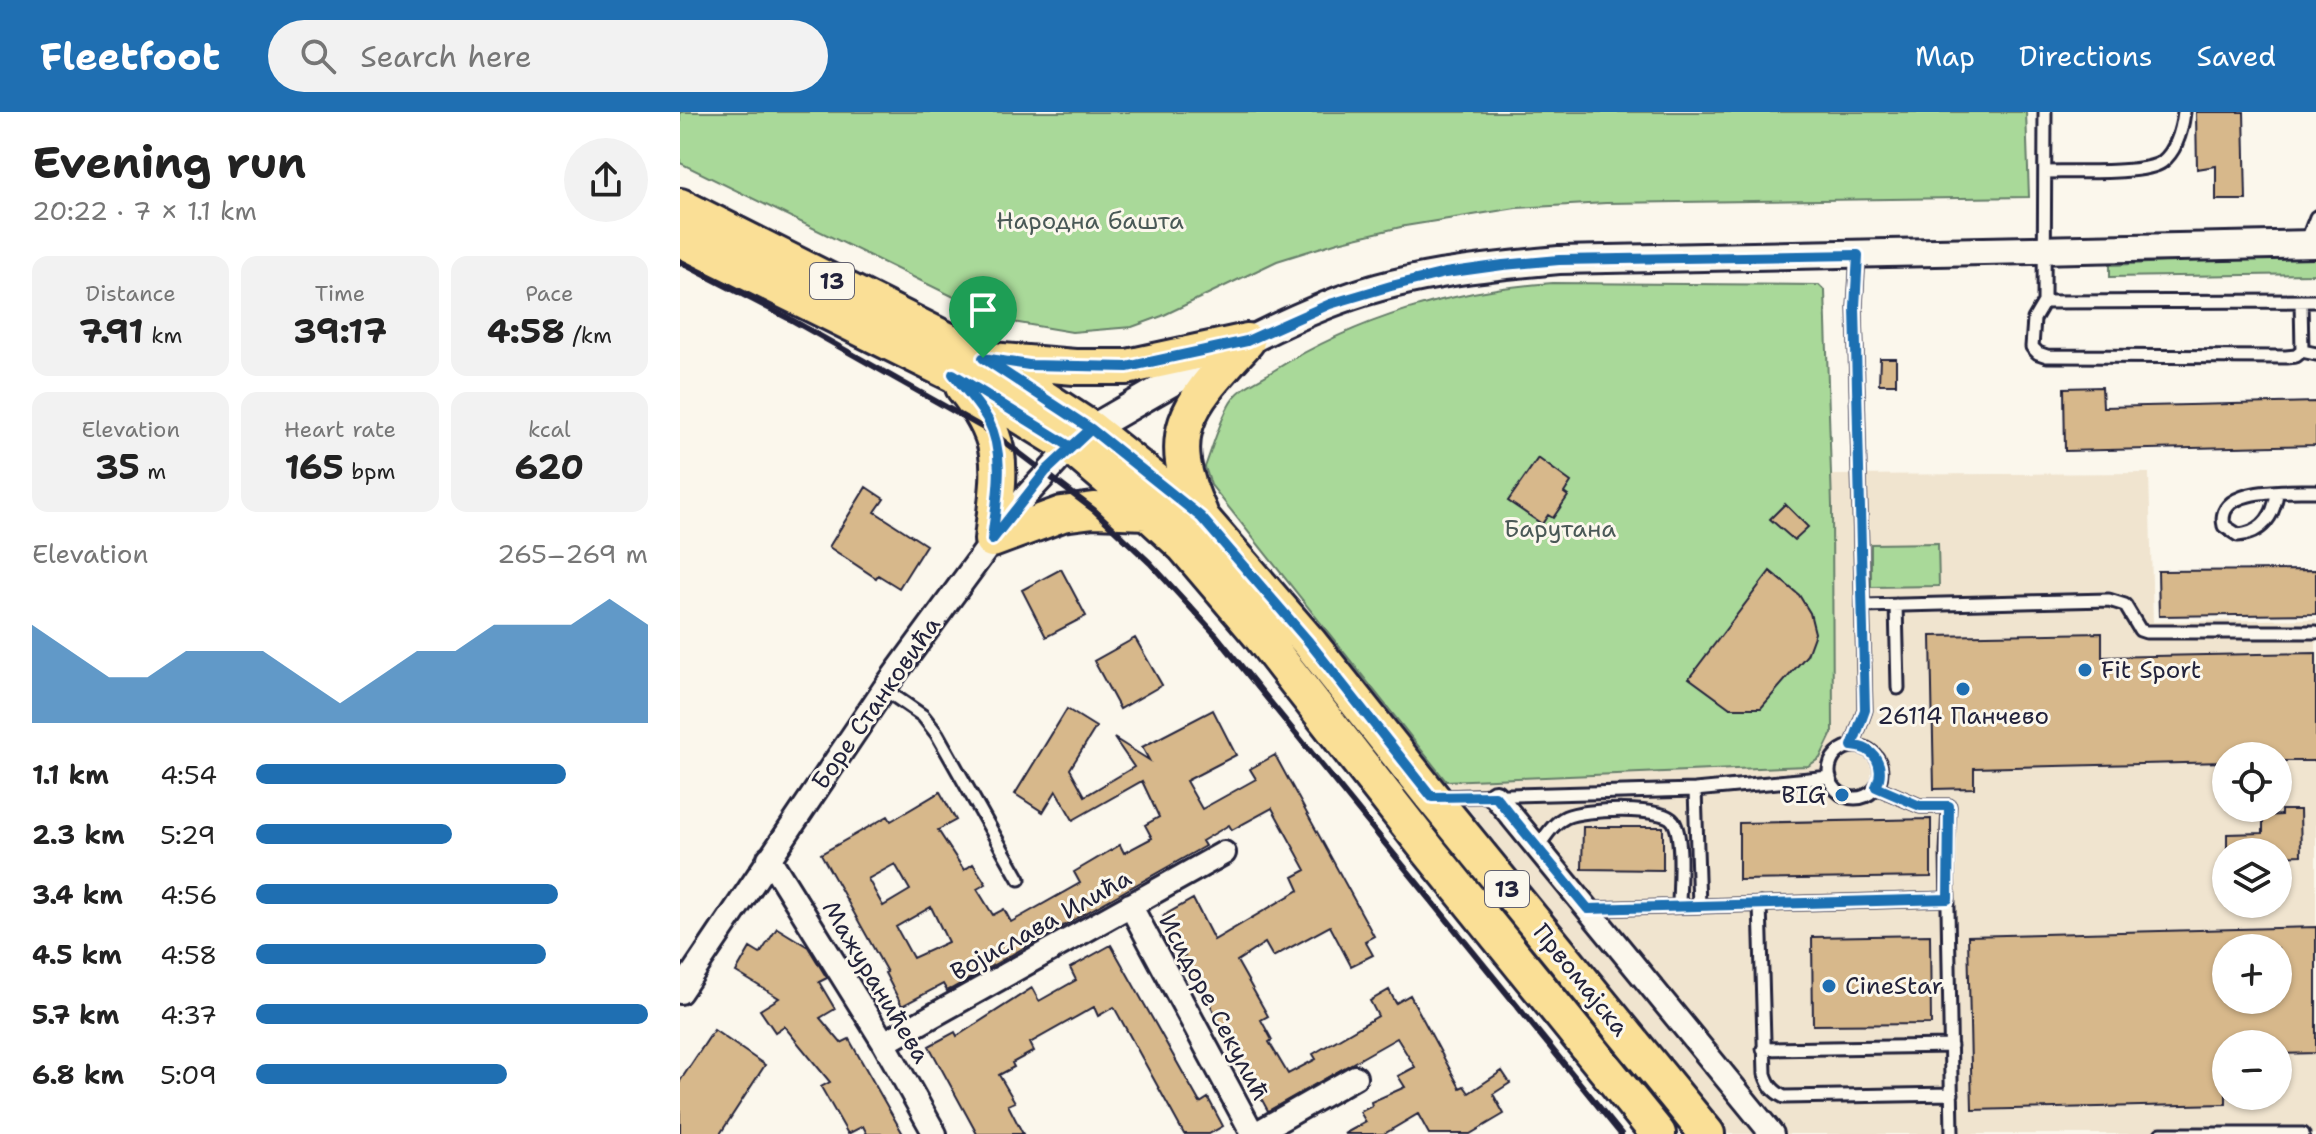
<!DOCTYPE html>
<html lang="en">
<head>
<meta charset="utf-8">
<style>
  :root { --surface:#fff; --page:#f2f2f2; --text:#222; --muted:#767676; --accent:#1f6fb2 }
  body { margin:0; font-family:"Shantell Sans",sans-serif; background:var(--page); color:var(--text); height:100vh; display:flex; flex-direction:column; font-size:30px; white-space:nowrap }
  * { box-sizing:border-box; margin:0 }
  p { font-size:26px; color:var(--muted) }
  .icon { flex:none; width:44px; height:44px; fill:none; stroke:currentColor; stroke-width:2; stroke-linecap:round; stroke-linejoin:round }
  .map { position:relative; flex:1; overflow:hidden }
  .details { display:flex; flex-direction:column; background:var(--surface); width:680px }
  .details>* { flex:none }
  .buttons { position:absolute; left:1532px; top:630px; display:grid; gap:16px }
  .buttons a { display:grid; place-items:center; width:80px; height:80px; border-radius:50%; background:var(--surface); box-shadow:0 2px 6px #0004; font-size:40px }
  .pin { position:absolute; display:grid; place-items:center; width:68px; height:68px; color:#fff; margin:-82px -34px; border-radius:50% 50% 50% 0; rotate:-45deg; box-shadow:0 0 8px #0007 }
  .pin .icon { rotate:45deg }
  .round { display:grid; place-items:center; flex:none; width:84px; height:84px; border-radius:42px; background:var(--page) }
  .overview { display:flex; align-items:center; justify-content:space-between; height:136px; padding:0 32px }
  h1 { font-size:44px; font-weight:700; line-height:60px }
  .figures { display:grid; grid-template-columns:repeat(3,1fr); gap:12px; height:136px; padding:8px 32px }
  .figures div { display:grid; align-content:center; border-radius:16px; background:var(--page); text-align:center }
  .figures b { font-size:34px; font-weight:700 }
  .figures small { font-size:22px; font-weight:400 }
  .figures p { font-size:22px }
  .chart { height:224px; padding:16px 32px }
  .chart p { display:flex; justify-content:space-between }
  .chart svg { width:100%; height:144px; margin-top:8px; fill:var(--accent); opacity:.7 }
  ul { padding:0 32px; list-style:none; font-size:26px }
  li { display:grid; grid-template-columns:128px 96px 1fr; align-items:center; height:60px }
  li i { height:20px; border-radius:10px; background:var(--accent) }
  header { display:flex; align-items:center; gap:48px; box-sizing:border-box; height:112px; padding:0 40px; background:var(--accent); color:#fff }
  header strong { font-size:38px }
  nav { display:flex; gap:44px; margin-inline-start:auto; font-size:28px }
  .search { width:560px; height:72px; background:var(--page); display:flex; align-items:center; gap:20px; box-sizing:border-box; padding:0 28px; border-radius:44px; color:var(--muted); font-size:30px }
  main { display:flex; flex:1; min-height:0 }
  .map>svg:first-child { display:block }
  .built { fill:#f0e4cf; fill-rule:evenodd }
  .green { fill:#a9d999; stroke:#667e6a; stroke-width:2 }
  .building { fill:#d7b88b; stroke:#22223b; stroke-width:2; fill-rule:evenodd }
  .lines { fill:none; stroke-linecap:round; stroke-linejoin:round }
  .service-casing { stroke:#22223b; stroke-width:17 }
  .minor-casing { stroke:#22223b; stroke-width:28 }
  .tertiary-casing { stroke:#22223b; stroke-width:32 }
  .primary-casing { stroke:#22223b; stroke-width:40 }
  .service { stroke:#fbf7ec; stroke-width:11 }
  .minor { stroke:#fbf7ec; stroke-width:22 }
  .tertiary { stroke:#fbf7ec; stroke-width:26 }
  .primary { stroke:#fadf96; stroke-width:34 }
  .rail { stroke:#22223b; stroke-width:6 }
  .route-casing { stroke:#fff; stroke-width:16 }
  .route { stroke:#1f6fb2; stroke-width:10 }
  .poi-dot { fill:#1f6fb2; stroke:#fbf7ec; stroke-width:3 }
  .labels { text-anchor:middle; stroke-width:6; stroke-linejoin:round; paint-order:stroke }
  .shield { fill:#fbf7ec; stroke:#636270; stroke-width:2 }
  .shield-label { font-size:22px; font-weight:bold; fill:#22223b }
  .park-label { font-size:24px; fill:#4a5957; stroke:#fbf7ec }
  .poi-label { font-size:24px; fill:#22223b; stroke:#fbf7ec; text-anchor:start }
  .street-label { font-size:24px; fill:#22223b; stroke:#fbf7ec }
</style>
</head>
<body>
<header>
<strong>Fleetfoot</strong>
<div class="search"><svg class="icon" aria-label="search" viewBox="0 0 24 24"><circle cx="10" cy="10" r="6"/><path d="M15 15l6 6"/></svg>Search here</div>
<nav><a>Map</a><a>Directions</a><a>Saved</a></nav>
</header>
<main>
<section class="details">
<div class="overview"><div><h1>Evening run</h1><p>20:22 · 7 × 1.1 km</p></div><a class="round"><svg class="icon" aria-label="share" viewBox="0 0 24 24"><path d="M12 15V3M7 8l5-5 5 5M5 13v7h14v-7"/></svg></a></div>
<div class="figures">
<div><p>Distance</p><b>7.91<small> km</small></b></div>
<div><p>Time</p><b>39:17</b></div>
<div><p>Pace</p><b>4:58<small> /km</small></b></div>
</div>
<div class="figures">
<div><p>Elevation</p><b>35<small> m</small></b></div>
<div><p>Heart rate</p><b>165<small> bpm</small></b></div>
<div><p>kcal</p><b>620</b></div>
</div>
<div class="chart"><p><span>Elevation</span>265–269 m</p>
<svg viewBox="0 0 160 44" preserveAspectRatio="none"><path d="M0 44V14L10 22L20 30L30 30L40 22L50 22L60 22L70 30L80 38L90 30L100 22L110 22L120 14L130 14L140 14L150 6L160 14V44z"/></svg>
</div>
<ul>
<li><b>1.1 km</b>4:54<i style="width:79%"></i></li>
<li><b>2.3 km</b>5:29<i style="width:50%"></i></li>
<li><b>3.4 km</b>4:56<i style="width:77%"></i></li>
<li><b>4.5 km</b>4:58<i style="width:74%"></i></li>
<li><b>5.7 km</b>4:37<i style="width:100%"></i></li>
<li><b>6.8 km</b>5:09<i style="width:64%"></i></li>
</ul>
</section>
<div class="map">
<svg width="1636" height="1022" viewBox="0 0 1636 1022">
  <rect width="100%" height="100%" fill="#fbf7ec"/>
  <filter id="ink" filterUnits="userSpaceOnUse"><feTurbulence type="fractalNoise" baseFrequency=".0125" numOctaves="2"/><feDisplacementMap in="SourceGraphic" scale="16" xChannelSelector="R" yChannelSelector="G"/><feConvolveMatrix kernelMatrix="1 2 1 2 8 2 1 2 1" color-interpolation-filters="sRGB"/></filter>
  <g filter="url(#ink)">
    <path class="built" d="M1469 361 1473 510 1636 507V1022H1049L766 669 1128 654 1153 619 1150 363ZM1546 644H1598V696H1546ZM1546 740H1598V792H1546ZM1546 836H1598V888H1546ZM1546 932H1598V984H1546Z"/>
    <path class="green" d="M0 0H1346L1349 85 926 91 836 96 725 114 658 130 597 149 482 204 452 215 392 220 321 208 0 51Z
      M1636 141V162L1430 165V153C1499 150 1567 143 1636 141Z
      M873 171 1139 173 1145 179 1152 393 1153 619 1140 646 1128 654 766 669 531 373 525 355C532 337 542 301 553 287 562 274 581 267 593 259 677 206 775 177 873 171Z
      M1258 431 1259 474 1191 475V432Z"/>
    <path class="building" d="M1516 0H1564L1566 88H1536V54L1517 57Z
      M1200 246H1216V272H1199Z
      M1422 275 1423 295 1636 290V333L1385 339 1384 276Z
      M858 346 891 370 884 381 888 384 873 406 868 403 862 412 828 389Z
      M186 375 204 387 195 400 246 433 219 476 198 463 196 466 149 435Z
      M1105 392 1128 415 1114 428 1090 407Z
      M381 457 406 504 366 525 342 478Z
      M1636 458V502L1479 504 1478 459Z
      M1090 459 1119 483 1130 501 1135 521 1127 543 1081 596H1050L1009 566Z
      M1422 521V545L1636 541V649H1598V644H1546V650L1294 656V676L1254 677 1251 524Z
      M455 526 482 573 440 597 414 549Z
      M387 597 416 615 390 657 405 684 454 655 434 626 469 648 462 635 533 598 556 643 506 669 522 697 576 667 570 657 595 643 694 824 685 829 693 843 671 854 650 814 593 845 585 831 557 849 588 904 581 908 592 928 589 930 608 962 636 947 633 942 698 904 690 889 709 878 716 891 730 883 780 976 784 974 789 981 822 959 830 971 813 982 824 1002 790 1022H749L738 1002 704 1022H664L686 1010 680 1000 692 994 691 990 725 975 718 964 735 955 717 926 588 999 519 872 517 874 501 845 505 843 483 804 513 787 534 828 619 778 613 765 626 758 592 696 552 718 549 713 522 729 525 734 271 877 267 879 263 872 222 894 205 861 207 860 141 742 208 704 211 709 260 680 276 708 258 718 284 758 293 752 306 772 297 777 313 803 324 797 331 810 400 771 394 760 440 733 444 741 472 726 465 713 479 705 462 669 393 708 376 679 363 700 335 682ZM215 752 230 778 203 794 188 767ZM251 795 268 830 233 846 216 815Z
      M1601 698H1620L1621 743 1598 744V740H1547V722L1583 721V704L1601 703Z
      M1251 707V765L1059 768V711Z
      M903 715H983V758L902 757Z
      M1636 815V941L1598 942V932H1546V992L1292 998 1288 824ZM1546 836H1598V888H1546Z
      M97 816 128 835 147 866 139 870 155 897 140 906 161 931 169 927 223 1022H187L183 1014 168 1022 141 975 150 970 104 914 95 920 80 898 99 886 56 860 70 836 80 842Z
      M1250 823 1251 912 1133 913 1132 825Z
      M431 833 520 991 528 986 543 1014 529 1022H504L434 895 418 904 414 895 350 931 354 939 332 951 334 955 319 963 335 990 328 993 343 1022H297L249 934 275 920 277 924 352 876 359 889 396 868 390 856Z
      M34 918 85 953 40 1022H0V969Z"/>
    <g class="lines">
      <defs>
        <path id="service" d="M1365 0 1364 190 1636 189
          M1365 60C1389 59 1465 63 1482 50 1496 39 1502 17 1504 0
          M1629 131V123L1636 105
          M1364 190 1354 207 1352 235 1358 241 1367 244 1606 245 1616 244 1622 239 1621 189
          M1622 239 1636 242
          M1597 381C1594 404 1582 421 1558 423L1544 414C1534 373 1612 380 1636 379
          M1216 493 1218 576
          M1183 494 1429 488 1445 493 1460 518 1466 520H1636
          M204 577 243 604 257 622 339 767
          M1172 634 1185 598 1175 195 1178 143
          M1149 660a26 26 0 1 1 52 0a26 26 0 1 1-52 0Z
          M1196 675 1240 694H1269L1267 740 1272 1022
          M1015 678 1019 794
          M759 685 1015 678 1150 665
          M857 736C866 724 873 711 886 705 903 697 983 694 993 709 1004 724 999 775 999 794
          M1080 792 1085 962C1089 974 1093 979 1104 985L1272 982
          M909 797 1268 787
          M1083 937 1271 934
          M1481 1022H1623"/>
        <path id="minor" d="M815 684 1092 1022
          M89 746 204 931 255 1022
          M450 793 573 1022
          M0 880 204 577 344 386 391 335
          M204 931 544 741
          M575 1022 675 965"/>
        <path id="tertiary" d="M400 327 411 317C488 273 564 226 647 193 720 163 801 155 879 148L1636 132"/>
        <path id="primary" d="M0 94 303 246 411 317 521 405 629 530 752 685 1027 1022
          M0 127 273 262 391 335 467 400 504 434 579 522 748 738 978 1022
          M311 248 395 255H447L567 229
          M283 275C330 333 319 359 312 428L382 402 414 398 467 400
          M520 401C480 317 512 290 567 229"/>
      </defs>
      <use href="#service" class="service-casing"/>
      <use href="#minor" class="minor-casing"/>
      <use href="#tertiary" class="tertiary-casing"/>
      <use href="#primary" class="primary-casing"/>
      <use href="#service" class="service"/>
      <use href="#minor" class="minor"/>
      <use href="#tertiary" class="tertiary"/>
      <use href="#primary" class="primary"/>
      <path class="rail" d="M0 150 110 207 314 322 414 398 470 451 535 522 941 1022"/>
    </g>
  </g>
  <g class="lines" filter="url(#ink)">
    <defs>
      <path id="route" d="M303 246 411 317 366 359 312 428C316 390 327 344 308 308 299 292 285 277 273 262L391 335 411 317 521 405 629 530 752 685 815 684 908 797 1268 787 1269 694H1240L1196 675C1206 654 1195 635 1172 634L1185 598 1175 195 1178 143 879 148 823 153 765 161 711 174 650 192 567 229 447 255 349 253 303 246"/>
    </defs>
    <use href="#route" class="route-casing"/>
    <use href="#route" class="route"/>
  </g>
  <g class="poi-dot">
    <circle cx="1405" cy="558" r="8"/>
    <circle cx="1283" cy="577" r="8"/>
    <circle cx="1162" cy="683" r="8"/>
    <circle cx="1149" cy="874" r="8"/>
  </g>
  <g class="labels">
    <g class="shield">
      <rect x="130" y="151" width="44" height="36" rx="6"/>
      <rect x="805" y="759" width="44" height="36" rx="6"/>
    </g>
    <g class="shield-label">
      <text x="152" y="177">13</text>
      <text x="827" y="785">13</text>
    </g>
    <g class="park-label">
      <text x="410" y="117">Народна башта</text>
      <text x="880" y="425">Барутана</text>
    </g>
    <g class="poi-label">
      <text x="1421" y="566">Fit Sport</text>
      <text x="1283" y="612" text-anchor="middle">26114 Панчево</text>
      <text x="1146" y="691" text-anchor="end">BIG</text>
      <text x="1165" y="882">CineStar</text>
    </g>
    <g class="street-label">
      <text transform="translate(196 591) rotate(-55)" y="8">Боре Станковића</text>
      <text transform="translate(361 813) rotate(-29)" y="8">Војислава Илића</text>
      <text transform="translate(901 868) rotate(51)" y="8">Првомајска</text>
      <text transform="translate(196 870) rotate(59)" y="8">Мажуранићева</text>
      <text transform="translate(534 895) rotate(62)" y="8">Исидоре Секулић</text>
    </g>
  </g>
</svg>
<div class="buttons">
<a><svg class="icon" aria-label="locate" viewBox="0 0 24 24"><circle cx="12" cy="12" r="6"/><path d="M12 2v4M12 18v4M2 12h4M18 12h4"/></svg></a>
<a><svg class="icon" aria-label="layers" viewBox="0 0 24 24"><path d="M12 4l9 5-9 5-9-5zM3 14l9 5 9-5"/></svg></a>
<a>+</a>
<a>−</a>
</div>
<div class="pin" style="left:303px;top:246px;background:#1e9e55"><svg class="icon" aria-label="arrive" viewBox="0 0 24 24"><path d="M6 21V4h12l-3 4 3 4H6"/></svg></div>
</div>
</main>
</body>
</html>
